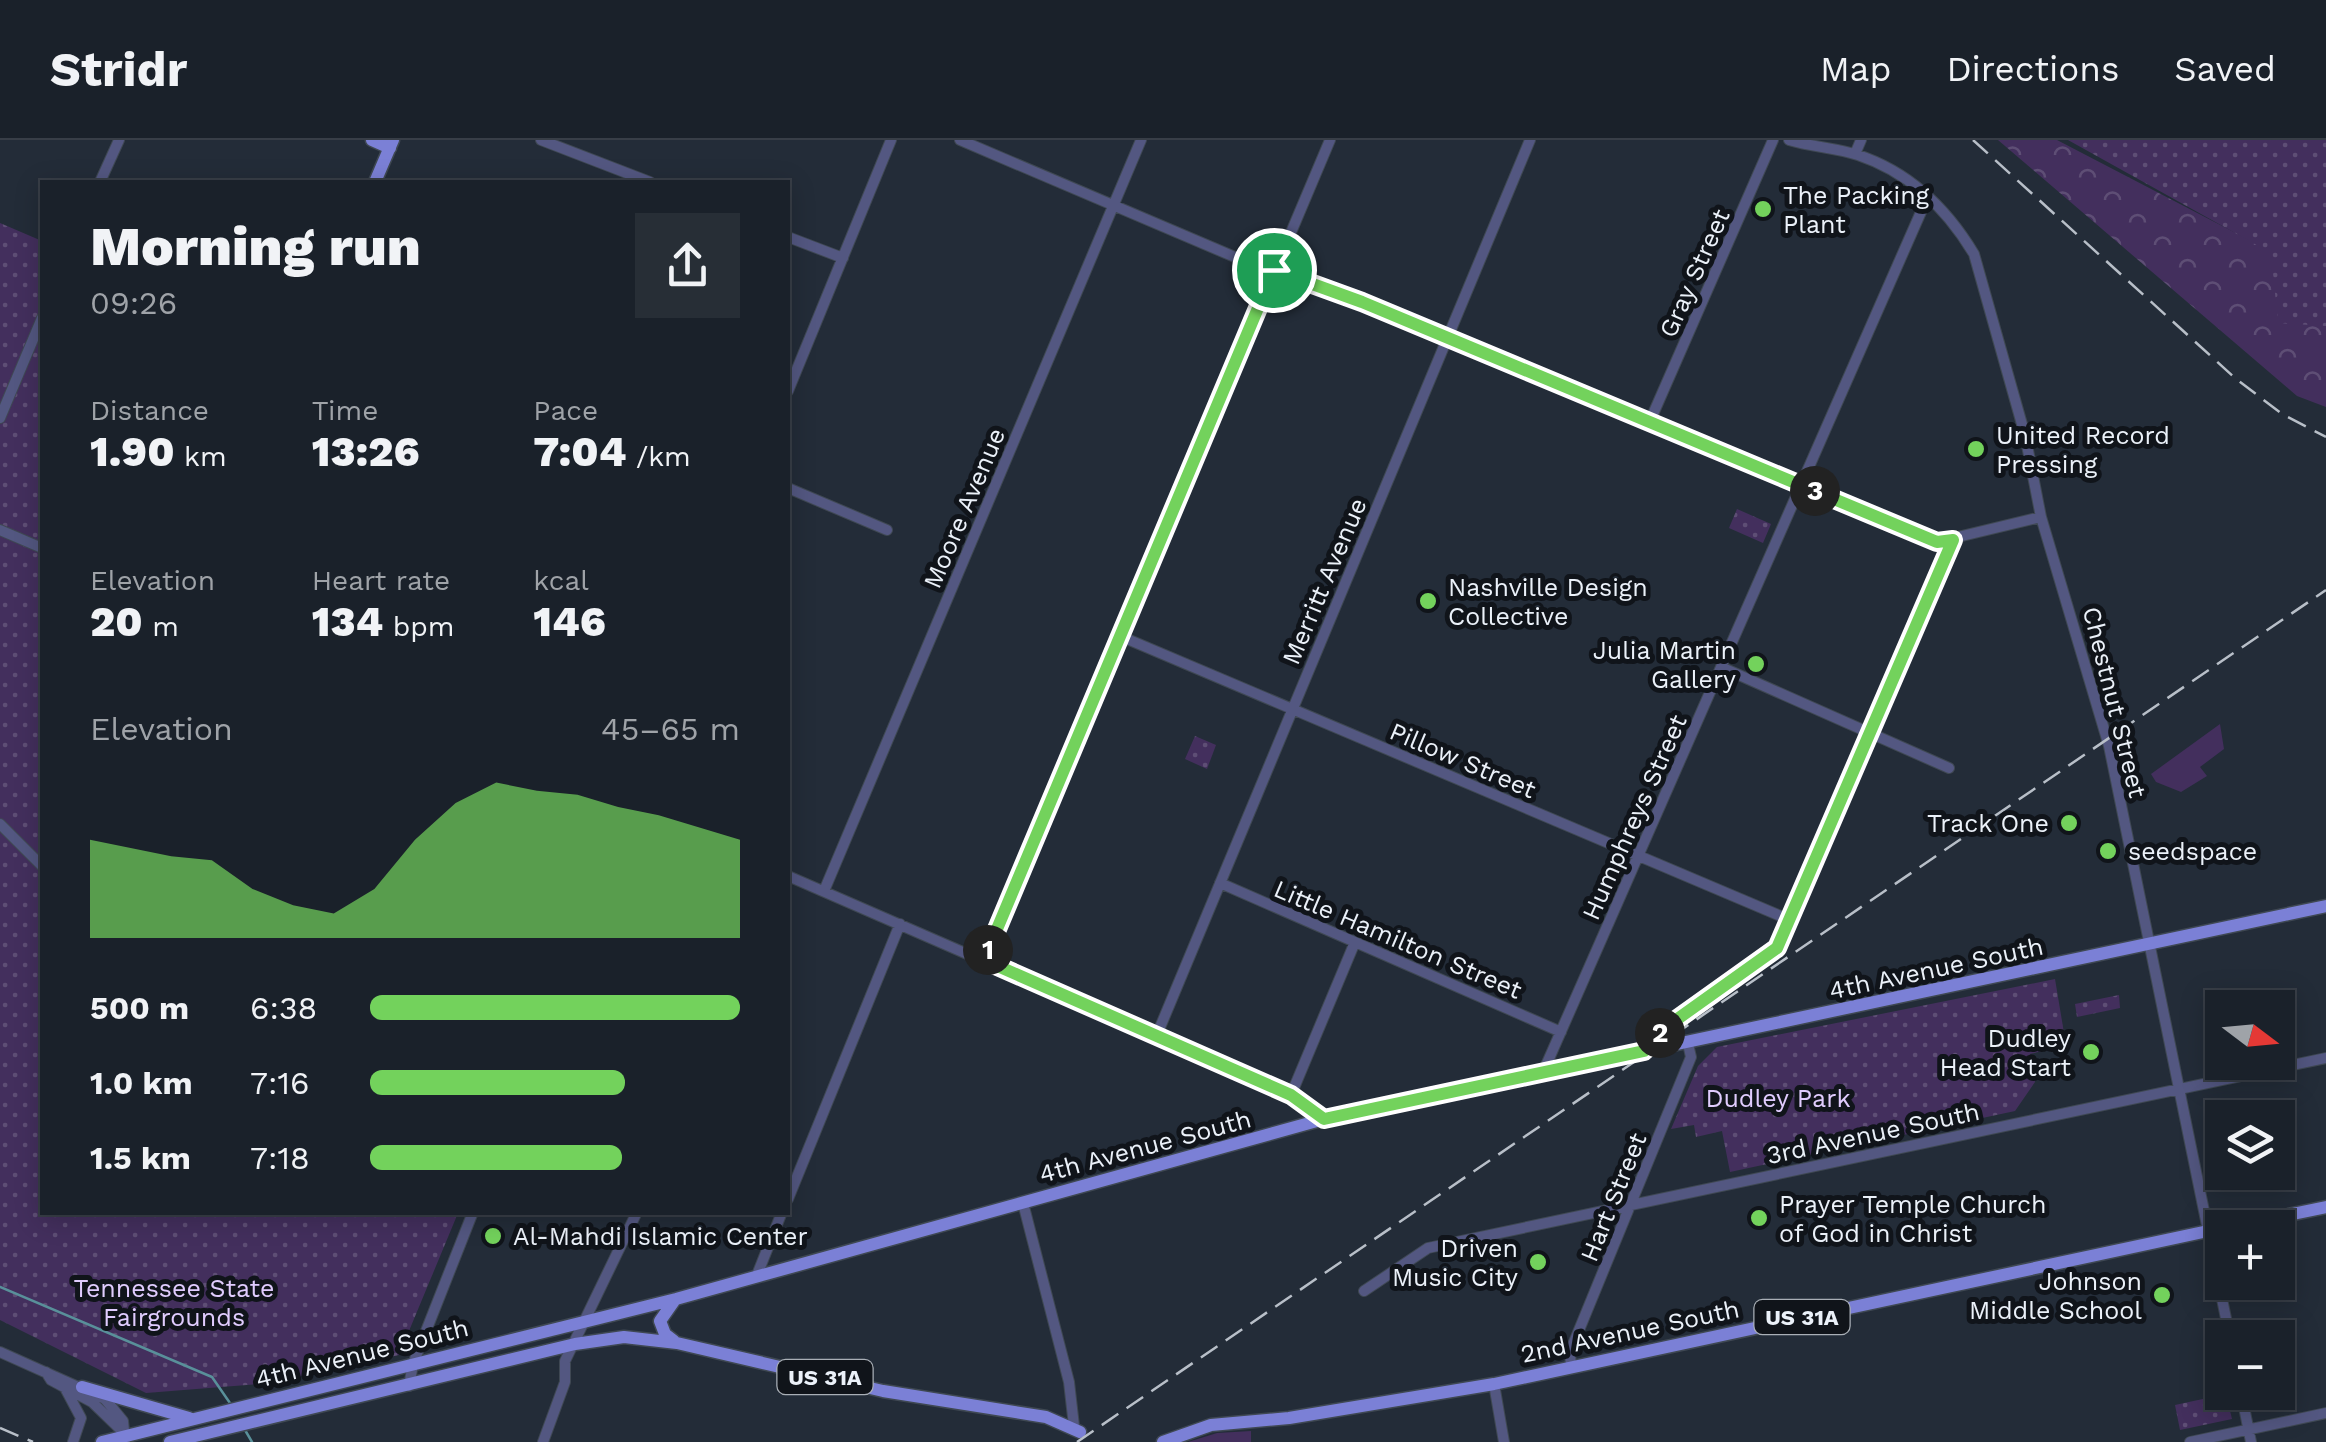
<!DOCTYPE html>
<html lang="en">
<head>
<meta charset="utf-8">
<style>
  :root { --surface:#1a212a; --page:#272e36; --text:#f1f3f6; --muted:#9fa3a8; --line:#383e47; --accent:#73d25c }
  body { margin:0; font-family:"Work Sans",sans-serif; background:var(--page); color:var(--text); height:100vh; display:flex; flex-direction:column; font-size:38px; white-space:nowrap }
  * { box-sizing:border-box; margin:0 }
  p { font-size:32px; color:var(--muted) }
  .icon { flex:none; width:55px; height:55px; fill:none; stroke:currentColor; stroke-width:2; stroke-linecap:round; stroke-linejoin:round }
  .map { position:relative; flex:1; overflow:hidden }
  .details { position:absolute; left:40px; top:40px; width:750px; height:1035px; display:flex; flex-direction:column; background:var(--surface); border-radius:0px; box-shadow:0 5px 25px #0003,0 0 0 2px var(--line) }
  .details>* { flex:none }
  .needle { width:65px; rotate:106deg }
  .fabs { position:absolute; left:2205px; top:850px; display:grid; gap:20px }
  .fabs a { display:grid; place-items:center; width:90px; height:90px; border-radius:0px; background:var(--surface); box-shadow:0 5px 25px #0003,0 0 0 2px var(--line); font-size:50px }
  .pin { position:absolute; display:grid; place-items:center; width:85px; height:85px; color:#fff; margin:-42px; border:5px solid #fff; border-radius:50%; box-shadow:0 2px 10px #0007 }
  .km { position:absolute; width:50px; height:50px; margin:-25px; border-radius:50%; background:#222; color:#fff; font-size:28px; line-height:50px; text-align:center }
  .round { display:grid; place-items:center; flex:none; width:105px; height:105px; border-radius:0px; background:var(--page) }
  .headline { display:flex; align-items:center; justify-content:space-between; height:170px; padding:0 50px }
  h1 { font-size:55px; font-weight:800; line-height:75px }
  .metrics { display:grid; grid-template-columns:repeat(3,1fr); gap:15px; height:170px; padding:10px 50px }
  .metrics div { display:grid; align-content:center }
  .metrics b { font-size:42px; font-weight:800 }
  .metrics small { font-size:28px; font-weight:400 }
  .metrics p { font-size:28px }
  .chart { height:280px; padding:20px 50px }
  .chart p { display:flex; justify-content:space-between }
  .chart svg { width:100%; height:180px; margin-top:10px; fill:var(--accent); opacity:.7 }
  ul { padding:0 50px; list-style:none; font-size:32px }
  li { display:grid; grid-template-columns:160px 120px 1fr; align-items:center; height:75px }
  li i { height:25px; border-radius:12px; background:var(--accent) }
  header { display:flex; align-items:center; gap:60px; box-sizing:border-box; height:140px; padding:0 50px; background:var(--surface); border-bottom:2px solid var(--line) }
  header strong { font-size:48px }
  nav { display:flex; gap:55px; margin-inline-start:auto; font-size:35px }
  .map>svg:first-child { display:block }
  .grass { fill:#432f5d }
  .forest { fill:url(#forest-crowns) }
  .park { fill:url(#park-dots) }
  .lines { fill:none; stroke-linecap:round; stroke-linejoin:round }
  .stream { stroke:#59909a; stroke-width:2.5 }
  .minor-casing { stroke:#3f4853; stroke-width:12 }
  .major-casing { stroke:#3f4853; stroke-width:15 }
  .minor { stroke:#535781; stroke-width:10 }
  .major { stroke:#7b80d6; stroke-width:12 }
  .rail { stroke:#b8bfc8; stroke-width:2.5; stroke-dasharray:20 10; stroke-linecap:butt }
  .route-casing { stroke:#fff; stroke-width:20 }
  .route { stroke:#73d25c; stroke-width:12 }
  .poi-dot { fill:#73d25c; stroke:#10141a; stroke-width:4 }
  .labels { text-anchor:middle; stroke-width:10; stroke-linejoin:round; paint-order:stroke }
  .shield { fill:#10141a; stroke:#a9afb6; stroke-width:2.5 }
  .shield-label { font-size:22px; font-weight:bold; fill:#ebf1f9 }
  .poi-label { font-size:25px; fill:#ebf1f9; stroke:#10141a; text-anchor:start }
  .street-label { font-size:25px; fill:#ebf1f9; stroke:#10141a }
  .park-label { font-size:25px; fill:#e0ccfe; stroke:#10141a }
</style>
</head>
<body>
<header>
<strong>Stridr</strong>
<nav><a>Map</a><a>Directions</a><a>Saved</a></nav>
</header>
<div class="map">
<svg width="2326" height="1302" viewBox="0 0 2326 1302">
  <defs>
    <pattern id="forest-crowns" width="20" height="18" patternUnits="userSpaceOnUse" patternTransform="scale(2.5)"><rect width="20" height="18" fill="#432f5d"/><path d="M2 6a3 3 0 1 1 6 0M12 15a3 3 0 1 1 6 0" fill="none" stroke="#5e4e75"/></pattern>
    <pattern id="park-dots" width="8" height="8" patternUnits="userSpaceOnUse" patternTransform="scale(2.5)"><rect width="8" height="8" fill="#432f5d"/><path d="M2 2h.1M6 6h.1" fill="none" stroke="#5e4e75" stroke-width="1.8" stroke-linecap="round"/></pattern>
  </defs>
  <rect width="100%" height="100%" fill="#232c38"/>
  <path class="grass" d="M2220 584 2224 609 2200 627 2207 636 2181 652 2156 642 2151 634Z
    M1251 1291V1302H1188L1217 1293Z"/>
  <path class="forest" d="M1998 0H2057L2326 140V267L2297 256Z"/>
  <path class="park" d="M2068 0H2326V186L2278 183 2271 113Z
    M0 83 42 101V1072L458 1073 399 1215 270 1243 146 1253 0 1180Z
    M1737 369 1771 384 1763 403 1729 388Z
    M1195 596 1216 605 1207 629 1185 619Z
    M2055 839 2066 905 2030 914 2035 942 2015 971 1730 1032 1722 991 1696 997 1694 985 1671 989 1698 926 1717 907Z
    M2119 855 2120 868 2077 877 2075 864Z
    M2226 1254 2232 1279 2180 1290 2175 1265Z"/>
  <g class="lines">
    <path class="stream" d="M0 1147 212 1237 232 1266
      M245 1290 252 1302"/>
    <defs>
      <path id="minor" d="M541 0 650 42
        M960 0 1263 129 1362 161 1937 402 2041 377
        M1789 0C1812 7 1836 8 1858 15 1909 32 1947 69 1974 114L2025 295 2041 377 2109 606 2230 1198
        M1855 14 1861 0
        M100 42 119 0
        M788 97 843 118
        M788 251 891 0
        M0 278 42 178
        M1650 281 1773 0
        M788 348 887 390
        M0 390 42 408
        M1120 496 1790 780
        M1721 527 1949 628
        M0 684 42 726
        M788 736 1291 955 1324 979
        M1220 743 1561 892
        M824 751 1141 0
        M984 820 1330 0
        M1156 897 1530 0
        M1645 911 1662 890 1777 808 1953 400
        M1544 930 1928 56
        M1291 955 1355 802
        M788 1059 900 784
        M1023 1063 1069 1242 1074 1286
        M757 1135 782 1072
        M1364 1151 1428 1108 2326 918
        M0 1212 105 1259 123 1281 125 1300
        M1571 1226 1570 1212 1691 917 1688 904
        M46 1232 51 1240 92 1262 122 1291
        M1494 1244 1504 1302
        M409 1246 413 1224 473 1072
        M65 1248 81 1278 73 1302
        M2241 1252 2251 1302
        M543 1302 565 1242V1221L637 1072
        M2190 1302 2326 1273"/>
      <path id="major" d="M372 0 390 8
        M375 42 393 0
        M2227 1088 2326 1067
        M674 1201 665 1194 660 1181 674 1161
        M82 1247 189 1278
        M102 1302 676 1159 1324 979 2326 766
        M170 1302 575 1204 624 1197 677 1203 883 1251 1046 1277 1080 1292
        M1163 1302 1211 1285 1289 1278 1494 1244 2222 1088"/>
    </defs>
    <use href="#minor" class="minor-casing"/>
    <use href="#major" class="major-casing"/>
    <use href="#minor" class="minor"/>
    <use href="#major" class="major"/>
    <path class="rail" d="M1973 0 2235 238 2282 274 2326 297
      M0 1288 33 1302
      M1077 1302 2326 450"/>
  </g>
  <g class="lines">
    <defs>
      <path id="route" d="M1274 130 1362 162 1937 402 1953 400 1777 808 1662 890 1644 911 1324 979 1291 955 984 820Z"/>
    </defs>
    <use href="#route" class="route-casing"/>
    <use href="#route" class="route"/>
  </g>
  <g class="poi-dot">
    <circle cx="1763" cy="69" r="10"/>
    <circle cx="1976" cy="309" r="10"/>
    <circle cx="1428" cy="461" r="10"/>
    <circle cx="1756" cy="524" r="10"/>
    <circle cx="2069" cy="683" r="10"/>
    <circle cx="2108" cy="711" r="10"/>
    <circle cx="2091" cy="912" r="10"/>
    <circle cx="1759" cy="1078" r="10"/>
    <circle cx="493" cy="1096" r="10"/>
    <circle cx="1538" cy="1122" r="10"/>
    <circle cx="2162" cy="1155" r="10"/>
  </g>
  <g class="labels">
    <g class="shield">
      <rect x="1754.5" y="1160" width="95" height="34" rx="8"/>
      <rect x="777.5" y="1220" width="95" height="34" rx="8"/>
    </g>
    <g class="shield-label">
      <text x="1802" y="1185">US 31A</text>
      <text x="825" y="1245">US 31A</text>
    </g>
    <g class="poi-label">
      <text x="1783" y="64">The Packing<tspan x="1783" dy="29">Plant</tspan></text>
      <text x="1996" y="304">United Record<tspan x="1996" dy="29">Pressing</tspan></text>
      <text x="1448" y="456">Nashville Design<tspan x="1448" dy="29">Collective</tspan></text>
      <text x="1736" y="519" text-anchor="end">Julia Martin<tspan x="1736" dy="29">Gallery</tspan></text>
      <text x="2049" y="692" text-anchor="end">Track One</text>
      <text x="2128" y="720">seedspace</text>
      <text x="2071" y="907" text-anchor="end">Dudley<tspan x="2071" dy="29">Head Start</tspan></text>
      <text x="1779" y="1073">Prayer Temple Church<tspan x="1779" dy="29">of God in Christ</tspan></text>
      <text x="513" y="1105">Al-Mahdi Islamic Center</text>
      <text x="1518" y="1117" text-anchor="end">Driven<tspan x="1518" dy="29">Music City</tspan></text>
      <text x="2142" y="1150" text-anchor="end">Johnson<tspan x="2142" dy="29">Middle School</tspan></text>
    </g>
    <g class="street-label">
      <text transform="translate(1694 133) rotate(-66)" y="9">Gray Street</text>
      <text transform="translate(964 368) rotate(-67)" y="9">Moore Avenue</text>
      <text transform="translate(1324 441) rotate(-67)" y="9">Merritt Avenue</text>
      <text transform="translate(2115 562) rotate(76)" y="9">Chestnut Street</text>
      <text transform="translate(1463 620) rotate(23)" y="9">Pillow Street</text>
      <text transform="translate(1634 677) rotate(-66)" y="9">Humphreys Street</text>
      <text transform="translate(1398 799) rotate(23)" y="9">Little Hamilton Street</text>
      <text transform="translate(1936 828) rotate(-12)" y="9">4th Avenue South</text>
      <text transform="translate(1873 993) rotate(-12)" y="9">3rd Avenue South</text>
      <text transform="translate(1145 1006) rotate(-15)" y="9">4th Avenue South</text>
      <text transform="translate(1613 1057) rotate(-68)" y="9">Hart Street</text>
      <text transform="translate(1630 1191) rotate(-12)" y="9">2nd Avenue South</text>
      <text transform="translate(362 1213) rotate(-14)" y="9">4th Avenue South</text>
    </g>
    <g class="park-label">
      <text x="1778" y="967">Dudley Park</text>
      <text x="174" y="1157">Tennessee State<tspan x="174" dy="29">Fairgrounds</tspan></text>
    </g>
  </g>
</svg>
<div class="fabs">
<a><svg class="needle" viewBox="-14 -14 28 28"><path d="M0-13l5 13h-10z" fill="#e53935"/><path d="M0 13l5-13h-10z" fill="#9fa3a8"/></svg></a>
<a><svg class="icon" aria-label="layers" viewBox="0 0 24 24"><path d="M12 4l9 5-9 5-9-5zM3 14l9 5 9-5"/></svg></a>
<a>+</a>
<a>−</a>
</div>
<div class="pin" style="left:1274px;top:130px;background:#1e9e55"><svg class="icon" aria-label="arrive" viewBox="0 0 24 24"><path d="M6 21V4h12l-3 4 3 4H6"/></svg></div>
<b class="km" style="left:988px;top:810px">1</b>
<b class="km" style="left:1660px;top:893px">2</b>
<b class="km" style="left:1815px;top:351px">3</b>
<section class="details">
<div class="headline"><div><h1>Morning run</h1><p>09:26</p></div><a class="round"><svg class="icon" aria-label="share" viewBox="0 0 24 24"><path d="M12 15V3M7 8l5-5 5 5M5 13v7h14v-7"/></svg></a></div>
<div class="metrics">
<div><p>Distance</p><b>1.90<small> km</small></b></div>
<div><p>Time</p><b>13:26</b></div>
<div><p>Pace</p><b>7:04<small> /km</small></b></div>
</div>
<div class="metrics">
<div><p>Elevation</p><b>20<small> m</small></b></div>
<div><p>Heart rate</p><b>134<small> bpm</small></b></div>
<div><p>kcal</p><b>146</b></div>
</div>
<div class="chart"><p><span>Elevation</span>45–65 m</p>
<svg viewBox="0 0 160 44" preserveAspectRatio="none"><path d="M0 44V20L10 22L20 24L30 25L40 32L50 36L60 38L70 32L80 20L90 11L100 6L110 8L120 9L130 12L140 14L150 17L160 20V44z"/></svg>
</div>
<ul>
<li><b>500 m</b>6:38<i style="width:100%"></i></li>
<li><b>1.0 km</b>7:16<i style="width:69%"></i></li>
<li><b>1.5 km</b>7:18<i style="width:68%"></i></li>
</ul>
</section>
</div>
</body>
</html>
